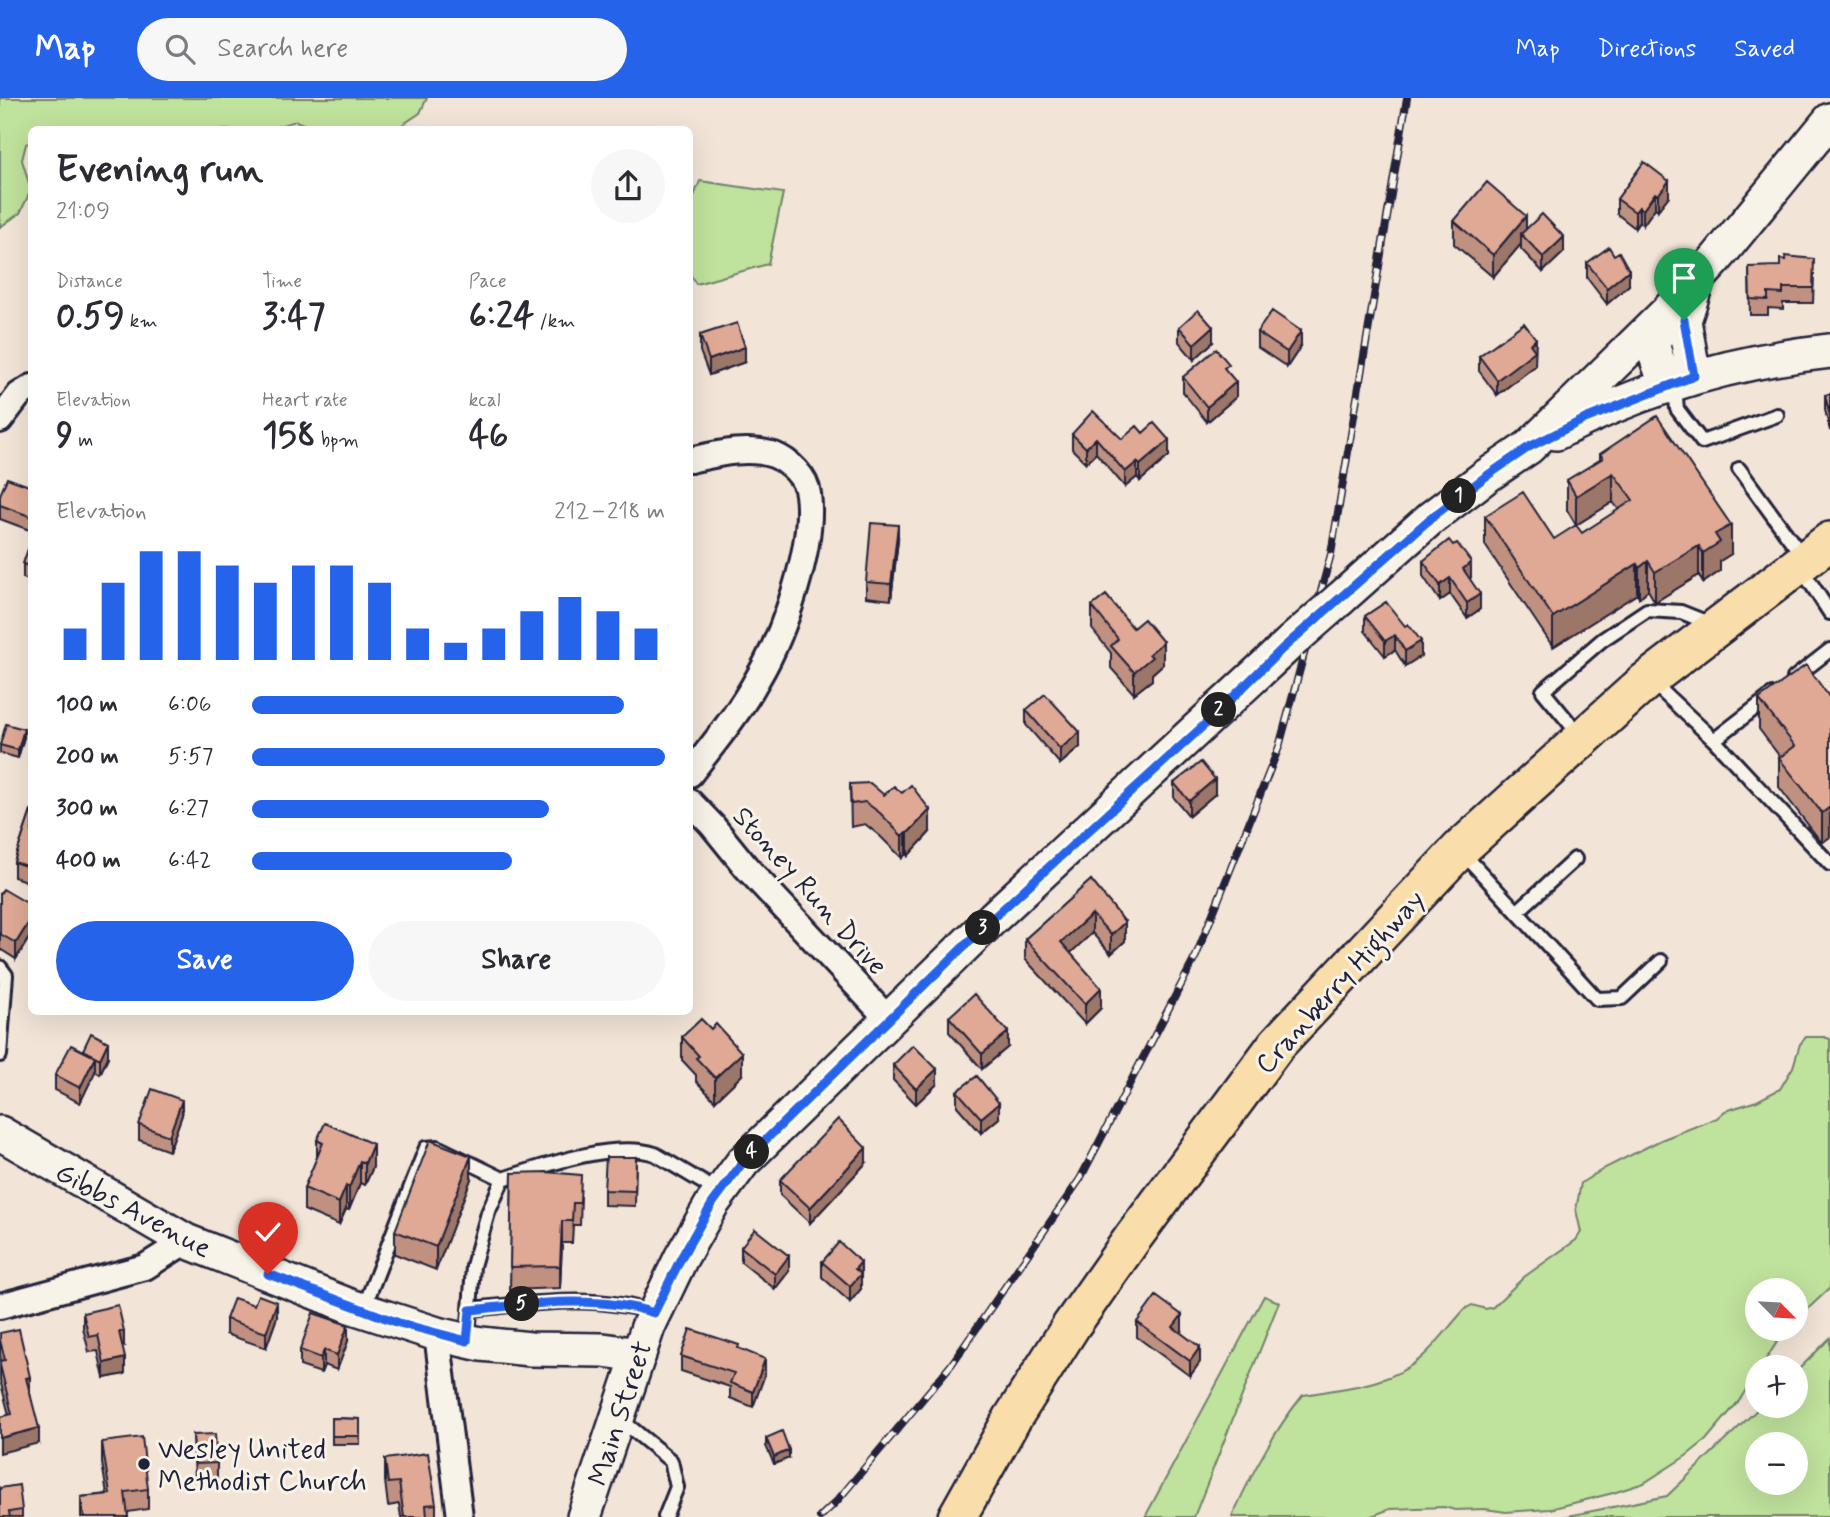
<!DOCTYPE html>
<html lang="en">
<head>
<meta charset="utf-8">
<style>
  :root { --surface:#fff; --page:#f7f7f7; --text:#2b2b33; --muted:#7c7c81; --accent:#2563eb }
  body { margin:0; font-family:Mynerve,sans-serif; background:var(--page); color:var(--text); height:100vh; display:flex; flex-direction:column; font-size:26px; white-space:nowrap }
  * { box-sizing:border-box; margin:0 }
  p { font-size:23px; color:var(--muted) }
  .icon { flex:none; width:38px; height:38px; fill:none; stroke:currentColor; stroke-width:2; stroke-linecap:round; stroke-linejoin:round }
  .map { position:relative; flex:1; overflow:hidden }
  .drawer { position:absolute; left:28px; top:28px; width:665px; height:889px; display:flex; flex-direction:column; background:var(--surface); border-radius:10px; box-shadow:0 7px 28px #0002 }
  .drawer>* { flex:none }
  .needle { width:46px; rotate:114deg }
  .tools { position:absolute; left:1745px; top:1180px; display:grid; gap:14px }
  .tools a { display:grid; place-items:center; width:63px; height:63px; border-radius:50%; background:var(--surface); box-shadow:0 7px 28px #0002; font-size:35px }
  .pin { position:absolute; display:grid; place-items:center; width:60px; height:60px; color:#fff; margin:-72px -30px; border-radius:50% 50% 50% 0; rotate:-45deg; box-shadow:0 0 7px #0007 }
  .pin .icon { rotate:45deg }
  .km { position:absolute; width:35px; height:35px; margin:-18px; border-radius:50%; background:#222; color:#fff; font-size:19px; line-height:35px; text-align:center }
  .round { display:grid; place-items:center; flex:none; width:74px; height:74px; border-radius:37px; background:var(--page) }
  .head { display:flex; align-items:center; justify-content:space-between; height:119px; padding:0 28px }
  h1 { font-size:38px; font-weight:700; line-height:52px }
  .metrics { display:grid; grid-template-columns:repeat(3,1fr); gap:10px; height:119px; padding:7px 28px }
  .metrics div { display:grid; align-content:center }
  .metrics b { font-size:35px; font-weight:700 }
  .metrics small { font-size:19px; font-weight:400 }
  .metrics p { font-size:19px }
  .chart { height:196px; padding:14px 28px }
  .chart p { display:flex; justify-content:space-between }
  .chart svg { width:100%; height:126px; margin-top:7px; stroke:var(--accent); stroke-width:6 }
  .cta { display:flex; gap:14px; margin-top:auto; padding:14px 28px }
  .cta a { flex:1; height:80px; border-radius:42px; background:var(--accent); color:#fff; font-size:28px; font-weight:700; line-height:80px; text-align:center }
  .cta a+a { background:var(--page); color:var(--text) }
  ul { padding:0 28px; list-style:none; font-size:23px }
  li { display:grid; grid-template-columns:112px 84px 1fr; align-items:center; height:52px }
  li i { height:18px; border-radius:9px; background:var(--accent) }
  header { display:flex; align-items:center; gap:42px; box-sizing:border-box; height:98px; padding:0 35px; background:var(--accent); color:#fff }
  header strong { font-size:33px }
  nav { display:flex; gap:38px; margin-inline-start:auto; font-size:24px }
  .search { width:490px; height:63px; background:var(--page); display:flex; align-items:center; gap:18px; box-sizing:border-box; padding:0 24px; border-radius:38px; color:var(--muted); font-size:26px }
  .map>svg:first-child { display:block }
  .green { fill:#bfe29c; stroke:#70826c; stroke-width:2; fill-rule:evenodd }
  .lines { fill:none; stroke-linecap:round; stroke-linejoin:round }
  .service-casing { stroke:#22223b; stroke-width:18 }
  .minor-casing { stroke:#22223b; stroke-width:30 }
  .secondary-casing { stroke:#22223b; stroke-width:38 }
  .primary-casing { stroke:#22223b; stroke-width:42 }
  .service { stroke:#f7f3e8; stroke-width:12 }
  .minor { stroke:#f7f3e8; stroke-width:24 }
  .secondary { stroke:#f7f3e8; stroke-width:33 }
  .primary { stroke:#f9deab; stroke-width:37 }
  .rail-casing { stroke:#22223b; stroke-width:8 }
  .rail { stroke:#f7f3e8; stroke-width:5; stroke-dasharray:16; stroke-linecap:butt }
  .secondary-bridge-casing { stroke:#22223b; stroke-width:38; stroke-linecap:butt }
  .secondary-bridge { stroke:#f7f3e8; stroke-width:33 }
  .wall { fill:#c09180; stroke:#22223b; stroke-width:2 }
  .shaded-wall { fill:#9c7668; stroke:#22223b; stroke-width:2 }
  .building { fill:#dfa995; stroke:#22223b; stroke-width:2 }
  .route-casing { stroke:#fff; stroke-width:14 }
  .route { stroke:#2563eb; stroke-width:9 }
  .poi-dot { fill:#22223b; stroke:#f7f3e8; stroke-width:2.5 }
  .labels { text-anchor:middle; stroke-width:6; stroke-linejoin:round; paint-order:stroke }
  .street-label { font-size:28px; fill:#22223b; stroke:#f7f3e8 }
  .poi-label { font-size:28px; fill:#22223b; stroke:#f7f3e8; text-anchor:start }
</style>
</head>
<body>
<header>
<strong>Map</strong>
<div class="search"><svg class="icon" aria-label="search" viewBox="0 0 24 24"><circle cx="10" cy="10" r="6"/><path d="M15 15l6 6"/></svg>Search here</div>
<nav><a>Map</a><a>Directions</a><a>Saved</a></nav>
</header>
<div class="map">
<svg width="1830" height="1419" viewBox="0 0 1830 1419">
  <rect width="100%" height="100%" fill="#f2e4d7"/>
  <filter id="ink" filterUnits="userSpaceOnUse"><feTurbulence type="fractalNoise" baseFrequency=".0143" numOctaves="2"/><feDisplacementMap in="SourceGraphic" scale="14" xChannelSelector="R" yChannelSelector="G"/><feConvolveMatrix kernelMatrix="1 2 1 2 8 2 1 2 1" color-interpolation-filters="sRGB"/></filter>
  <g filter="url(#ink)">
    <path class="green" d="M0 0H427L420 15 396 31H315L296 23 265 32H32L31 44 26 46 22 62 31 92 20 115 0 129Z
      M700 83 783 95 768 166 696 186 690 176V108Z
      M1806 939H1824L1830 941V1190L1796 1222V1192H1757V1230H1786L1761 1269H1757V1274L1739 1303 1706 1342 1686 1358 1644 1385 1613 1395 1550 1411 1506 1414 1485 1411 1455 1412 1444 1409 1390 1411 1369 1419H1232C1251 1376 1273 1334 1303 1297 1343 1290 1389 1288 1421 1260 1437 1246 1450 1227 1465 1211L1472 1207 1486 1211 1493 1209 1524 1179 1576 1142 1581 1134 1576 1112 1581 1085 1605 1070 1661 1042 1717 1020 1725 1013 1757 1003 1780 991 1793 969 1800 946Z
      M1264 1198 1279 1204 1194 1419H1145Z
      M1830 1240V1419H1563L1667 1398 1762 1307H1796V1274ZM1757 1346H1796V1384H1757Z"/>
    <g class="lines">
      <defs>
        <path id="service" d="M1675 289 1677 311 1702 344 1777 317
          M1739 371 1803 459
          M1801 470 1830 515
          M1794 580 1830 552
          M1650 582 1714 642 1772 597
          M1581 639 1543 593 1602 542 1647 512 1681 514 1711 526
          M1714 642 1830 766
          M1461 753 1597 901 1622 900 1661 863
          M1518 813 1575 761
          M0 869 6 877 0 957
          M506 1080C546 1067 614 1043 655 1056L719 1094
          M470 1211C530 1206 596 1195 654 1215
          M363 1212 426 1050 437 1049 503 1081 488 1115 473 1168 468 1241
          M620 1321 671 1363 677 1389 665 1419"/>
        <path id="minor" d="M0 322 19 297 32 289
          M690 362C717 356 747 348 774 357 789 363 806 379 808 396 815 447 784 536 758 580 739 615 714 645 690 676
          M690 704 712 727 746 769 888 921
          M0 1208 145 1169 186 1143
          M437 1236 460 1419"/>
        <path id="secondary" d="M1666 216 1652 247 1667 289
          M1694 278 1684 223 1696 186
          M1556 335C1641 291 1735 263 1830 253
          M1340 501 1431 420 1485 379 1529 349 1667 214 1716 161 1830 22
          M0 1035 186 1143 350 1208 437 1236 481 1246 530 1251 603 1252 639 1257
          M584 1419 648 1229 681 1160 712 1106 743 1064 993 820 1291 544"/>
        <path id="primary" d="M957 1419 1012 1321 1071 1228 1132 1141 1277 946 1460 751 1645 584 1830 443"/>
      </defs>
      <use href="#service" class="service-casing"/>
      <use href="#minor" class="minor-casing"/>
      <use href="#secondary" class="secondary-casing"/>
      <use href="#primary" class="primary-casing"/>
      <use href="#service" class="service"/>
      <use href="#minor" class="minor"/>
      <use href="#secondary" class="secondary"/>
      <use href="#primary" class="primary"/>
      <defs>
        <path id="rail" d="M820 1419 837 1403 951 1267 1080 1081 1196 858 1279 649 1331 456 1407 0"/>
      </defs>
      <use href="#rail" class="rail-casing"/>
      <use href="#rail" class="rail"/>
      <defs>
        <path id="secondary-bridge" d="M1291 544 1340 501"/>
      </defs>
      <use href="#secondary-bridge" class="secondary-bridge-casing"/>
      <use href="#secondary-bridge" class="secondary-bridge"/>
    </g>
    <path class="wall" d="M1644 64 1669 98 1658 112 1655 110 1643 127 1639 124 1635 130 1617 116V101Z
      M1454 123 1526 132 1564 154 1543 174 1521 151V146L1493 179 1454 146Z
      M1587 165 1629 187 1607 206 1587 180Z
      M1749 169 1814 176 1813 205H1783V211L1768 210V217H1750Z
      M1179 229 1213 244 1194 262 1179 244Z
      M1257 234 1301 248 1287 269 1257 249Z
      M700 237 745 264 709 277 700 253Z
      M1535 257V268L1497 297 1479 273V258L1536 257Z
      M1229 275 1236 299 1207 324 1183 294V279Z
      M1830 296V333L1825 312V297Z
      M1143 335 1169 358 1140 383 1137 379 1125 389 1096 355 1086 365 1072 351V336L1122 341Z
      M1600 356 1731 456 1720 463V473L1703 485 1699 477 1655 504 1648 492 1639 500 1637 496 1553 549 1485 447V418L1554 441 1582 435 1619 412 1613 404 1576 427 1567 412V382L1600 362Z
      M32 389V433L0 421V397Z
      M32 440V483L23 480V466Z
      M898 442 891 502 866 499V484Z
      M1423 463 1471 479 1470 481 1480 511 1467 520 1450 496 1440 503 1423 478Z
      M1386 504 1421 558 1405 568 1395 552 1385 558 1365 533V518Z
      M1092 508 1133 530 1163 566 1152 576V582L1134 596 1111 570V555L1092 531Z
      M1830 600 1822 745 1779 689V660L1780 659 1759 631V601Z
      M1026 612 1080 649 1060 666 1026 627Z
      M24 639 18 660 0 655V646Z
      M1174 685 1215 696 1189 718 1174 700Z
      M850 686 884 697 930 734 908 758 906 756 902 760 880 738 865 726 851 729Z
      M31 713 32 785 14 779V764Z
      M1091 782 1125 843 1111 856 1092 835 1070 855 1101 910 1085 926 1025 861V841Z
      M0 796 32 808V835L16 861 0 851Z
      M949 919 1008 949 982 971 949 934Z
      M682 939 742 977 715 1003 696 983V977L682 962Z
      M83 952 108 959 100 976 95 973 80 1005 55 992V977L83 953Z
      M893 967 937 986 916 1006 893 982Z
      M957 993 999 1020 981 1035 957 1008Z
      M182 1017 169 1053 139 1042V1027Z
      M317 1042 373 1069 365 1087 360 1085 349 1112 346 1111 339 1127 304 1112V1090L317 1060Z
      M636 1059 635 1108 604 1107V1092Z
      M866 1065 810 1125 780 1097V1082Z
      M512 1075 581 1099 580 1127H573L572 1145H562L560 1190 510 1192Z
      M471 1081 436 1172 395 1156V1133Z
      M741 1149 789 1173 775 1191 741 1164Z
      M822 1164 861 1191 850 1204 822 1179Z
      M83 1215 124 1248H122L125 1276 104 1280 98 1253 89 1254 83 1230Z
      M277 1219 266 1250 226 1236V1221Z
      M1137 1224 1182 1233 1181 1234 1200 1264 1190 1278 1137 1239Z
      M0 1235 30 1295 39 1345 9 1317 0 1282V1263L1 1262 0 1257Z
      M348 1243 337 1272 324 1267 321 1275 300 1268V1252Z
      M739 1251 765 1276 753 1309 730 1300V1289L681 1273V1258Z
      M332 1320 360 1321V1346H332Z
      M193 1337 217 1365V1380L195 1382Z
      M766 1340 789 1360 774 1366 766 1348Z
      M102 1344 148 1391V1411L128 1414V1419H81V1399L107 1396 102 1365Z
      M385 1361 436 1406V1419H401L399 1406 388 1408 385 1383Z
      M0 1390 22 1412V1419H0Z"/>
    <path class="shaded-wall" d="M1669 83V98L1658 112V97Z
      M1655 95V110L1643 127V112Z
      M1639 109V124L1635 130V114Z
      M1526 118V140L1521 136V146L1493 179V157Z
      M1564 139V154L1543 174V159Z
      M1629 172V187L1607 206V190Z
      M1213 229V244L1194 262V246Z
      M1301 233V248L1287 269V254Z
      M1536 241 1535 268 1497 297V282L1530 246Z
      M745 249V264L709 277V262Z
      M1236 284V299L1207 324V309Z
      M1096 340V355L1086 365V350Z
      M1169 342V358L1140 383V367Z
      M1137 364V379L1125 389V374Z
      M1613 375V404L1576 427V398Z
      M898 427V442L891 502V486Z
      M1731 427V456L1720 463V473L1703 485V455L1715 436Z
      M1699 448V477L1655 504V474Z
      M1648 463V492L1639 500V470Z
      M1471 464V479L1463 486V471Z
      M1637 466V496L1553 549V519Z
      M1450 480V496L1440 503V487Z
      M1480 496V511L1467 520V505Z
      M1395 537V552L1385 558V543Z
      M1421 543V558L1405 568V553Z
      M1163 544V566L1152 576V582L1134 596V574L1149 556Z
      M24 631V639L18 660V652Z
      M1080 634V649L1060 666V651Z
      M1215 681V696L1189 718V703Z
      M1830 709V739L1822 745V715Z
      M930 712V734L908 758V735Z
      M906 734V756L902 760V738Z
      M1092 816V835L1061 864V844Z
      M32 819V835L16 861V845Z
      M1125 824V843L1111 856V837Z
      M1101 890V910L1085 926V906Z
      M1008 934V949L982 971V956Z
      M108 944V959L100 976V961Z
      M742 955V977L715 1003V980Z
      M95 959V974L80 1005V990Z
      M937 971V986L916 1006V991Z
      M182 1002V1017L169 1053V1038Z
      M999 1005V1020L981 1035V1020Z
      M373 1046V1069L365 1087V1065Z
      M866 1050V1065L810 1125V1110Z
      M471 1058V1081L436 1172V1149Z
      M360 1063V1085L349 1112V1090Z
      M346 1088V1111L339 1127V1105Z
      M562 1123V1145L560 1190V1168Z
      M789 1158V1173L775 1191V1176Z
      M861 1164V1191L850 1204V1188L855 1171Z
      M277 1204V1219L266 1250V1235Z
      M1182 1217V1233L1173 1244V1229Z
      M348 1227V1243L337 1272V1257Z
      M124 1233V1248L119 1249V1234Z
      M1200 1249V1264L1190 1278V1263Z
      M324 1252V1267L321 1275V1260Z
      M125 1260V1276L104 1280V1265Z
      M765 1261V1276L753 1309V1294Z
      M30 1279V1295L26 1280Z
      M39 1330V1345L0 1355V1340Z
      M789 1352V1360L774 1366V1359Z"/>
    <path class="building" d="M1644 64 1669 83 1658 97 1655 95 1643 112 1639 109 1635 114 1617 101Z
      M1487 84 1526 118 1493 157 1454 123Z
      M1542 116 1564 139 1543 159 1521 136Z
      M1609 149 1614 157 1619 154 1629 172 1607 190 1587 165Z
      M1785 158 1814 161 1813 190H1783V196L1768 195V202L1750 201 1749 169 1780 168V161L1786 162Z
      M1198 212 1213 229 1194 246 1179 229Z
      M1272 213 1301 233 1287 254 1257 234Z
      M737 225 745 249 709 262 700 237Z
      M1524 225 1536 241 1530 246 1535 253 1497 282 1479 258Z
      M1216 251 1229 266 1224 270 1236 284 1207 309 1183 279Z
      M1830 296V318L1825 297Z
      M1093 313 1122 341 1137 328 1143 335 1154 325 1169 342 1140 367 1137 364 1125 374 1096 340 1086 350 1072 336Z
      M1657 318 1731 427 1715 436 1720 444 1703 455 1699 448 1655 474 1648 463 1639 470 1637 466 1553 519 1485 418 1523 394 1554 441 1576 427 1582 435 1633 402 1613 375 1576 398 1567 382 1603 360 1600 356Z
      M7 380 32 389V419L0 407V397Z
      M871 425 898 427 891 486 866 484Z
      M32 440V469L23 466Z
      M1449 442 1453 447 1457 445 1471 464 1463 471 1480 496 1467 505 1450 480 1440 487 1423 463Z
      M1106 497 1133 530 1144 521 1163 544 1149 556 1152 559 1134 574 1111 548 1118 541 1092 508Z
      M1386 504 1405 528 1408 526 1421 543 1405 553 1395 537 1385 543 1365 518Z
      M1806 567 1830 600V709L1822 715 1779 660 1795 648 1759 601Z
      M1045 596 1080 634 1060 651 1026 612Z
      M6 626 24 631 18 652 0 647Z
      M1201 664 1215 681 1189 703 1174 685Z
      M870 685 884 697 894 688 902 695 911 687 930 712 908 735 906 734 902 738 880 715 865 704 851 706 850 686Z
      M31 713H32V770L14 764Z
      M1091 782 1125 824 1111 837 1092 816 1061 844 1101 890 1085 906 1025 841Z
      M3 791 32 808V819L16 845 0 836V796Z
      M974 896 1008 934 982 956 949 919Z
      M701 921 711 931 716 926 742 955 715 980 696 960 699 958 682 939Z
      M91 935 108 944 100 961 83 952Z
      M71 947 95 959 80 990 55 977Z
      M913 947 937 971 916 991 893 967Z
      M977 978 999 1005 981 1020 957 993Z
      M152 991 182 1002 169 1038 139 1027Z
      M838 1021 866 1050 810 1110 780 1082Z
      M325 1025 373 1046 365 1065 360 1063 349 1090 346 1088 339 1105 304 1090 323 1045 317 1042Z
      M430 1042 471 1058 436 1149 395 1133Z
      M606 1059H636L635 1093 604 1092Z
      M546 1074 581 1077 580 1105H573L572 1123H562L560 1168 510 1169 512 1075Z
      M755 1131 789 1158 775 1176 741 1149Z
      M839 1144 861 1164 855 1171 861 1176 850 1188 822 1164Z
      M258 1197 277 1204 266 1235 226 1221 234 1200 254 1207Z
      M1156 1198 1182 1217 1173 1229 1200 1249 1190 1263 1137 1224Z
      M118 1207 124 1233 119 1234 125 1260 104 1265 98 1237 89 1239 83 1215Z
      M313 1215 348 1227 337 1257 324 1252 321 1260 300 1252Z
      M19 1231 30 1279 26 1280 39 1330 0 1340V1319L12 1316 0 1267V1263L5 1262 0 1242V1235Z
      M690 1231 739 1247 738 1250 765 1261 753 1294 730 1285 734 1275 681 1258Z
      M332 1320 360 1321V1338H332Z
      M782 1333 789 1352 774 1359 766 1340Z
      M215 1336 217 1365 195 1366 193 1337Z
      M142 1339 148 1391 125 1394 128 1419H84L81 1399 110 1396 102 1344Z
      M428 1355 436 1406 426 1407 427 1419H404L399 1384 388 1385 385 1361Z
      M19 1387 22 1412 9 1414 10 1419H0V1390Z"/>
  </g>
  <g class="lines" filter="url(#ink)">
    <defs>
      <path id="route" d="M268 1176 399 1225 467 1243 470 1212C530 1206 596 1196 654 1215L681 1160 712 1106 743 1064 993 820 1213 619 1282 551 1431 420 1485 379 1529 349 1585 321 1694 278 1684 222"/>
    </defs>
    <use href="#route" class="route-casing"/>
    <use href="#route" class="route"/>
  </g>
  <circle class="poi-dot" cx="144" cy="1366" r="7"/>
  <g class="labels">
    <g class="street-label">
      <text transform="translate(811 792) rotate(48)" y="10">Stoney Run Drive</text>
      <text transform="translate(1339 883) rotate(-48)" y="10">Cranberry Highway</text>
      <text transform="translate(134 1111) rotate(28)" y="10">Gibbs Avenue</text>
      <text transform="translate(619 1315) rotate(-72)" y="10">Main Street</text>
    </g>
    <g class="poi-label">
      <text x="158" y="1360">Wesley United<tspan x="158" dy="32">Methodist Church</tspan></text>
    </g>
  </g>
</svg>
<div class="tools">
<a><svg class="needle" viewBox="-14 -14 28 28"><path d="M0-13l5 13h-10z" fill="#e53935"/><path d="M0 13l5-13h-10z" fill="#7c7c81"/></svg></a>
<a>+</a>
<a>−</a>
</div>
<div class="pin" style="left:1684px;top:222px;background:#1e9e55"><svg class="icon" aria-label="arrive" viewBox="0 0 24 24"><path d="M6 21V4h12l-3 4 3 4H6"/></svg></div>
<div class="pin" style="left:268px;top:1176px;background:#d93025"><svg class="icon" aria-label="check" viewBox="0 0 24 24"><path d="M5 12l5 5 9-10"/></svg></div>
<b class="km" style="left:1459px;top:398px">1</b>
<b class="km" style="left:1219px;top:612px">2</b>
<b class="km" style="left:983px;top:830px">3</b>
<b class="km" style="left:752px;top:1054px">4</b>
<b class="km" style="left:522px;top:1206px">5</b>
<section class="drawer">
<div class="head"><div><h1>Evening run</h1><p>21:09</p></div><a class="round"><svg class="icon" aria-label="share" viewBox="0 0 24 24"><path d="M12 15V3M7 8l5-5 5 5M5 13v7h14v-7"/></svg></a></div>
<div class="metrics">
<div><p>Distance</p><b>0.59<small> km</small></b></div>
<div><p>Time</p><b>3:47</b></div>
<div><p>Pace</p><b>6:24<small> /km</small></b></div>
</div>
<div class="metrics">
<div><p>Elevation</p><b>9<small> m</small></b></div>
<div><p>Heart rate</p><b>158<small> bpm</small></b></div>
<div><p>kcal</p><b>46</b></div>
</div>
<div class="chart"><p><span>Elevation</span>212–218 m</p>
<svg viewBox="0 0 160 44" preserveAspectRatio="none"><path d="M5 44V33M15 44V17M25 44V6M35 44V6M45 44V11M55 44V17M65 44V11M75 44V11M85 44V17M95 44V33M105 44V38M115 44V33M125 44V27M135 44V22M145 44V27M155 44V33"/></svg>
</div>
<ul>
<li><b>100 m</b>6:06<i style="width:90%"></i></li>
<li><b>200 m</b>5:57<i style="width:100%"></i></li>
<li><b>300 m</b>6:27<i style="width:72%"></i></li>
<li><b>400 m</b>6:42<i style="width:63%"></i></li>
</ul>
<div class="cta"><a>Save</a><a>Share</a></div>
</section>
</div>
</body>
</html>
